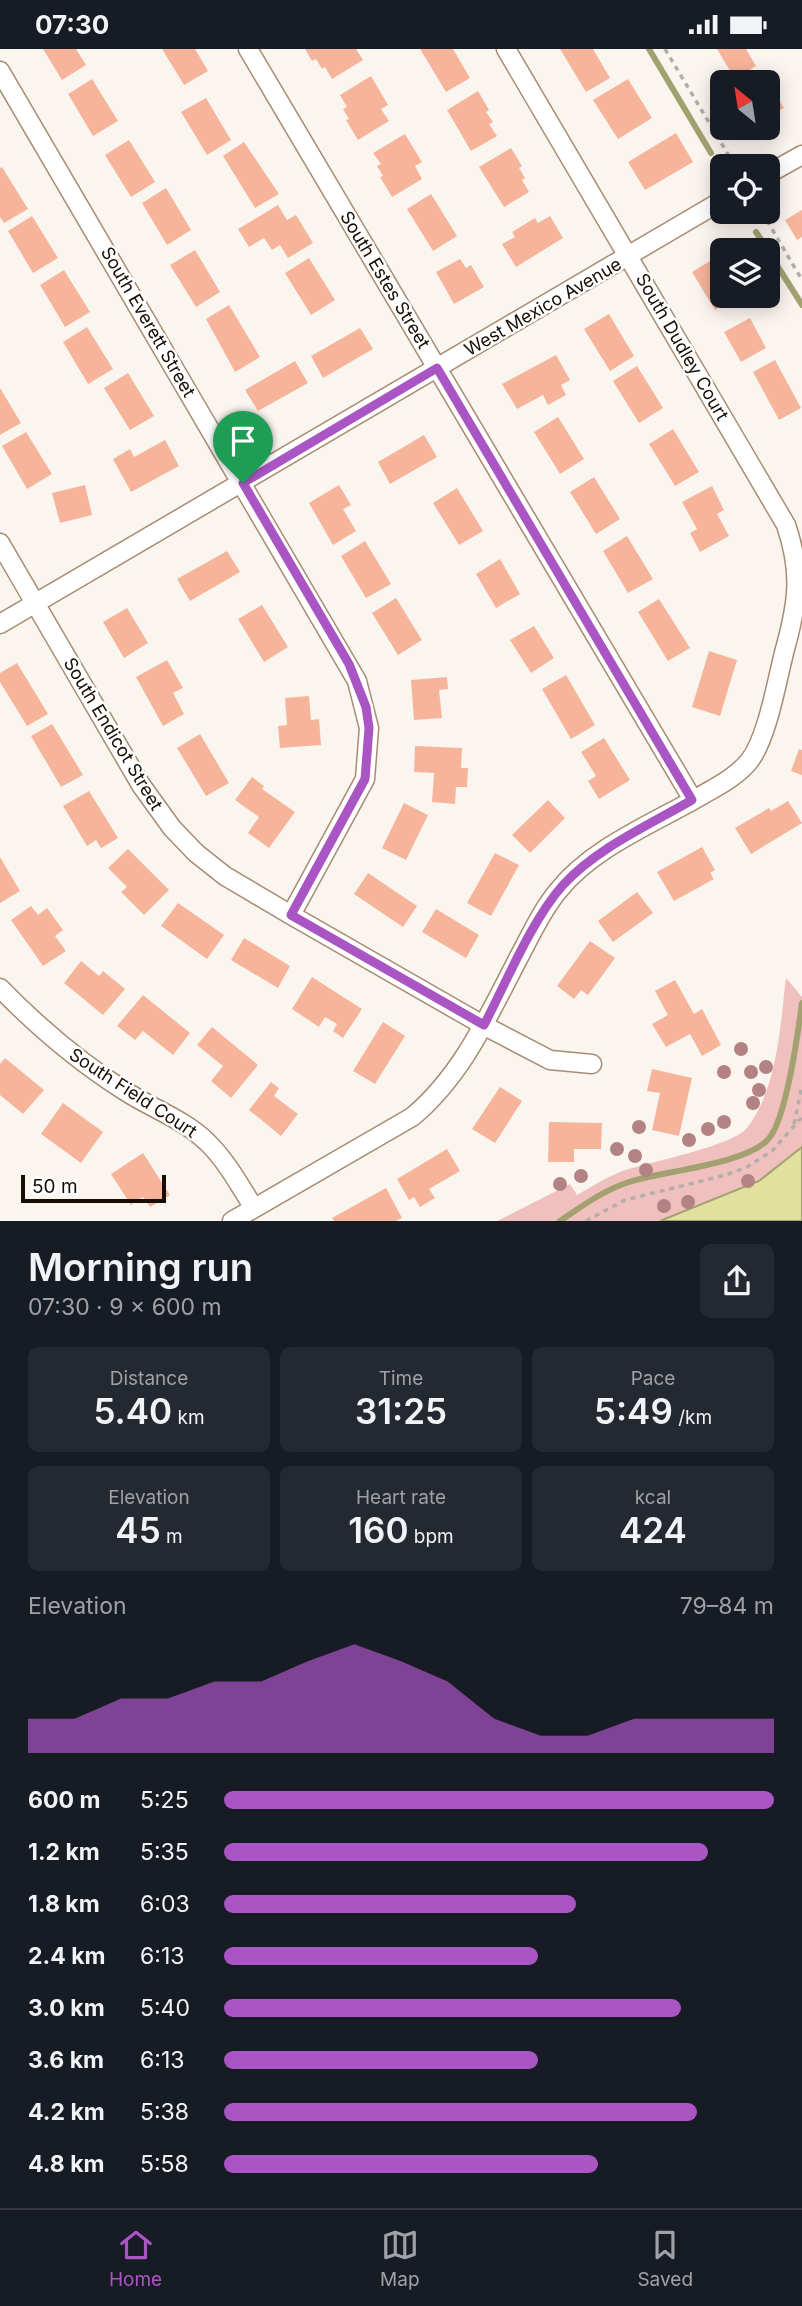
<!DOCTYPE html>
<html lang="en">
<head>
<meta charset="utf-8">
<style>
  :root { --surface:#171b24; --page:#242831; --text:#f1f3f6; --muted:#9ea1a6; --line:#363941; --accent:#aa55c4 }
  body { margin:0; font-family:Inter,sans-serif; background:var(--page); color:var(--text); height:100vh; display:flex; flex-direction:column; font-size:26px; white-space:nowrap }
  * { box-sizing:border-box; margin:0 }
  p { font-size:23px; color:var(--muted) }
  .icon { flex:none; width:38px; height:38px; fill:none; stroke:currentColor; stroke-width:2; stroke-linecap:round; stroke-linejoin:round }
  .map { position:relative; height:1172px; overflow:hidden }
  .drawer { display:flex; flex-direction:column; background:var(--surface); flex:1 }
  .drawer>* { flex:none }
  .needle { width:46px; rotate:330deg }
  .controls { position:absolute; left:710px; top:21px; display:grid; gap:14px }
  .controls a { display:grid; place-items:center; width:70px; height:70px; border-radius:10px; background:var(--surface); box-shadow:0 4px 18px #0003; font-size:35px }
  .scale { position:absolute; left:21px; bottom:18px; width:145px; box-sizing:border-box; padding-left:7px; border:4px solid #170d05; border-top:0; font-size:19px; line-height:24px; white-space:nowrap; color:#170d05; -webkit-text-stroke:5px #fff; paint-order:stroke }
  .pin { position:absolute; display:grid; place-items:center; width:60px; height:60px; color:#fff; margin:-72px -30px; border-radius:50% 50% 50% 0; rotate:-45deg; box-shadow:0 0 7px #0007 }
  .pin .icon { rotate:45deg }
  .round { display:grid; place-items:center; flex:none; width:74px; height:74px; border-radius:10px; background:var(--page) }
  .head { display:flex; align-items:center; justify-content:space-between; height:119px; padding:0 28px }
  h1 { font-size:38px; font-weight:600; line-height:52px }
  .figures { display:grid; grid-template-columns:repeat(3,1fr); gap:10px; height:119px; padding:7px 28px }
  .figures div { display:grid; align-content:center; border-radius:10px; background:var(--page); text-align:center }
  .figures b { font-size:35px; font-weight:600 }
  .figures small { font-size:19px; font-weight:400 }
  .figures p { font-size:19px }
  .chart { height:196px; padding:14px 28px }
  .chart p { display:flex; justify-content:space-between }
  .chart svg { width:100%; height:126px; margin-top:7px; fill:var(--accent); opacity:.7 }
  ul { padding:0 28px; list-style:none; font-size:23px }
  li { display:grid; grid-template-columns:112px 84px 1fr; align-items:center; height:52px }
  li i { height:18px; border-radius:9px; background:var(--accent) }
  .status { display:flex; justify-content:space-between; align-items:center; height:49px; padding:0 35px; background:var(--surface); direction:ltr }
  .status svg { height:19px; fill:currentColor }
  .dock { display:flex; justify-content:space-around; align-items:center; height:98px; border-top:2px solid var(--line); background:var(--surface); font-size:19px; color:var(--muted) }
  .dock a { display:grid; justify-items:center; gap:4px }
  .dock .on { color:var(--accent) }
  .map>svg:first-child { display:block }
  .green { fill:#efc0be }
  .water { fill:#e1e09f; stroke:#a4a171; stroke-width:2 }
  .lines { fill:none; stroke-linecap:round; stroke-linejoin:round }
  .stream { stroke:#a4a171; stroke-width:6 }
  .building { fill:#f6b59b }
  .street-casing { stroke:#a78c72; stroke-width:21 }
  .path { stroke:#b5aea8; stroke-width:3.5; stroke-dasharray:5 5; stroke-linecap:butt }
  .street { stroke:#fff; stroke-width:18 }
  .tree { fill:#b28382 }
  .route-casing { stroke:#fff; stroke-width:14 }
  .route { stroke:#aa55c4; stroke-width:9 }
  .labels { text-anchor:middle; stroke-width:5; stroke-linejoin:round; paint-order:stroke }
  .street-label { font-size:18px; fill:#170d05; stroke:#fff }
</style>
</head>
<body>
<div class="status"><b>07:30</b><svg viewBox="0 0 49 12"><path d="M0 12V9h3v3zM5 12V6h3v6zM10 12V3h3v9zM15 12V0h3v12zM26 1h20v11H26zM47 4h2v5h-2z"/></svg></div>
<div class="map">
<svg width="802" height="1172" viewBox="0 0 802 1172">
  <rect width="100%" height="100%" fill="#fbf5f0"/>
  <path class="green" d="M786 929 802 948V1172H497L570 1135 577 1146C591 1138 605 1129 620 1123 647 1113 731 1098 747 1079 778 1038 780 977 786 929Z"/>
  <path class="water" d="M802 1098V1172H660L759 1132Z"/>
  <g class="lines">
    <path class="stream" d="M649 0 711 104
      M756 183 768 201
      M768 202 802 256
      M560 1172C582 1157 604 1141 629 1133 662 1122 751 1115 770 1088 787 1065 798 984 802 954"/>
  </g>
  <path class="building" d="M43 0H76L86 16 62 31Z
    M162 0H195L208 22 184 36Z
    M305 0H356L363 11 332 30 325 18 322 20 316 10 312 12Z
    M420 0H453L470 29 446 43Z
    M560 0H593L610 29 586 43Z
    M717 0H746L756 17 735 30Z
    M763 24 784 59 768 68V33H748Z
    M371 27 388 56 381 60 389 72 358 91 346 71 349 70 343 60 347 58 340 46Z
    M92 30 118 72 93 87 68 45Z
    M628 30 652 69 618 90 593 51Z
    M478 42 489 61 486 63 493 73 489 75 497 87 471 102 447 61Z
    M206 49 231 91 207 106 181 63Z
    M676 84 693 113 645 141 628 113Z
    M405 85 422 113 415 117 422 130 392 148 380 128 383 127 377 117 381 115 373 104Z
    M129 91 155 133 131 148 105 106Z
    M244 93 279 145 255 159 223 107Z
    M511 99 522 117 519 119 525 129 522 131 529 143 504 158 479 118Z
    M2 118 28 160 4 174 0 168V119Z
    M166 139 191 181 167 196 142 154Z
    M431 145 457 187 433 202 407 160Z
    M278 156 287 171 296 166 313 194 288 209 280 196 272 201 264 189 249 198 238 180Z
    M802 161V188L797 191 785 171Z
    M32 167 58 209 33 224 8 182Z
    M550 167 563 189 516 218 502 195 515 188 512 183 535 169 538 174Z
    M195 201 220 243 196 258 170 216Z
    M309 209 335 251 311 266 285 224Z
    M715 209 719 217 723 214V247H738L715 261 692 223Z
    M460 210 466 219 471 216 484 238 454 255 436 223Z
    M64 221 90 263 65 278 40 236Z
    M229 256 260 308 235 323 206 270Z
    M609 265 634 307 610 322 584 280Z
    M750 269 766 299 741 313 724 283Z
    M87 278 113 320 88 335 63 293Z
    M360 279 373 300 323 329 311 307Z
    M556 306 570 331 561 336 566 346 548 356 543 346 517 360 502 335Z
    M775 311 801 359 779 371 753 323Z
    M295 312 308 334 258 362 245 341Z
    M637 317 663 359 639 374 613 332Z
    M128 324 154 367 130 381 104 339Z
    M0 339 21 374 0 386Z
    M558 368 584 410 560 425 534 383Z
    M673 380 699 423 675 437 649 395Z
    M26 383 52 425 27 440 2 397Z
    M424 386 437 408 390 435 378 413Z
    M165 391 179 417 131 443 113 410 130 400 134 408Z
    M594 428 620 470 596 485 570 443Z
    M85 436 92 466 60 474 52 444Z
    M339 436 351 456 343 460 356 482 333 496 309 454Z
    M712 437 724 461 717 465 729 487 700 503 690 484 697 480 682 453Z
    M457 439 483 482 459 496 433 454Z
    M627 487 653 530 628 544 603 502Z
    M365 492 391 535 366 549 341 507Z
    M227 502 240 523 190 552 177 530Z
    M500 510 520 545 496 559 476 525Z
    M396 549 422 591 398 606 372 564Z
    M659 550 690 599 668 612 638 563Z
    M262 556 288 598 264 613 238 570Z
    M127 559 148 594 124 609 103 573Z
    M534 577 554 609 531 624 510 591Z
    M709 602 737 611 720 667 692 658Z
    M167 611 183 639 173 644 184 665 163 677 136 628Z
    M17 614 48 665 27 677 0 633V624Z
    M566 626 595 676 571 690 542 640Z
    M447 628 448 640 439 641 442 669 414 671 411 631Z
    M309 647 311 671 319 670 321 696 280 699 278 677 287 676 285 649Z
    M52 675 83 726 61 738 31 687Z
    M200 685 229 734 206 747 177 699Z
    M604 689 630 731 599 750 588 732 596 727 581 703Z
    M415 697 462 699 461 719H468L467 738H456L455 755 432 753 434 724 414 723Z
    M799 700 802 701V726L791 722Z
    M252 728 264 737 262 740 295 763 269 799 248 784 259 768 235 751Z
    M89 742 118 789 101 799 96 791 87 797 63 757Z
    M548 751 565 769 530 804 512 786Z
    M788 752 802 774 751 805 735 779 769 759 771 762Z
    M404 754 428 766 406 811 382 799Z
    M702 798 715 821 710 824 714 830 674 852 657 823Z
    M128 800 169 841 144 866 121 843 127 838 108 819Z
    M495 804 519 816 491 867 467 854Z
    M0 808 20 842 0 854Z
    M368 824 417 857 403 878 354 845Z
    M637 843 653 864 613 893 598 872Z
    M178 854 224 886 207 910 161 877Z
    M31 857 38 866 47 859 63 881 55 887 66 902 43 917 11 871Z
    M436 860 479 886 466 909 422 883Z
    M244 889 290 917 278 939 231 911Z
    M590 892 615 909 588 946 581 941 574 950 557 937Z
    M81 912 99 927 103 922 125 940 103 966 64 934Z
    M312 928 362 960 343 989 333 982 337 975 325 968 319 978 292 960Z
    M675 931 694 965 702 960 721 996 702 1007 690 985 666 998 652 975 668 966 655 942Z
    M143 946 190 984 173 1006 143 982 135 991 117 977Z
    M383 973 405 987 375 1035 353 1022Z
    M212 978 258 1016 231 1049 211 1032 223 1017 197 996Z
    M5 1009 44 1041 23 1065 0 1046V1015Z
    M652 1020 692 1029 679 1087 652 1081 660 1044 647 1042Z
    M271 1033 279 1039 274 1047 298 1065 281 1087 249 1061Z
    M500 1038 522 1052 495 1094 472 1080Z
    M63 1054 103 1083 81 1114 41 1085Z
    M549 1073 602 1074 601 1100H574V1113H548Z
    M447 1100 460 1122 429 1140 435 1149 420 1158 414 1148 409 1151 397 1130Z
    M143 1104 170 1146 150 1158 143 1148 131 1156 111 1125Z
    M386 1139 402 1169 396 1172H334L332 1169Z"/>
  <g class="lines">
    <defs>
      <path id="street" d="M248 0 693 751
        M0 22 357 632 369 679 365 730 291 866
        M768 125 802 106
        M0 494 141 736 172 779 196 804 225 827 291 866 483 976 550 1011 592 1015
        M0 575 723 151
        M0 939C38 978 79 1013 125 1042 151 1059 185 1071 207 1093 226 1111 240 1137 254 1159
        M232 1172 412 1068C463 1026 490 963 520 906 532 884 542 861 558 842 592 799 652 775 699 748 716 738 738 727 750 711 768 687 777 630 785 600 798 553 802 523 786 476L506 0"/>
    </defs>
    <use href="#street" class="street-casing"/>
    <path class="path" d="M665 0 735 117
      M762 163 802 231
      M794 1075 802 1037
      M586 1172 625 1151 726 1126 747 1118 772 1102 802 1068"/>
    <use href="#street" class="street"/>
  </g>
  <g class="tree">
    <circle cx="741" cy="1000" r="7"/>
    <circle cx="766" cy="1018" r="7"/>
    <circle cx="724" cy="1023" r="7"/>
    <circle cx="751" cy="1023" r="7"/>
    <circle cx="759" cy="1041" r="7"/>
    <circle cx="753" cy="1054" r="7"/>
    <circle cx="724" cy="1073" r="7"/>
    <circle cx="639" cy="1078" r="7"/>
    <circle cx="708" cy="1080" r="7"/>
    <circle cx="689" cy="1091" r="7"/>
    <circle cx="617" cy="1100" r="7"/>
    <circle cx="635" cy="1107" r="7"/>
    <circle cx="646" cy="1121" r="7"/>
    <circle cx="581" cy="1127" r="7"/>
    <circle cx="748" cy="1132" r="7"/>
    <circle cx="560" cy="1135" r="7"/>
    <circle cx="688" cy="1153" r="7"/>
    <circle cx="664" cy="1157" r="7"/>
  </g>
  <g class="lines">
    <defs>
      <path id="route" d="M437 319 692 751C649 776 597 799 563 836 531 872 506 934 484 976L291 866 365 730 369 679 366 658 349 615 243 434Z"/>
    </defs>
    <use href="#route" class="route-casing"/>
    <use href="#route" class="route"/>
  </g>
  <g class="labels">
    <g class="street-label">
      <text transform="translate(385 231) rotate(59)" y="6">South Estes Street</text>
      <text transform="translate(543 258) rotate(-30)" y="6">West Mexico Avenue</text>
      <text transform="translate(148 273) rotate(60)" y="6">South Everett Street</text>
      <text transform="translate(682 298) rotate(60)" y="6">South Dudley Court</text>
      <text transform="translate(113 685) rotate(59)" y="6">South Endicot Street</text>
      <text transform="translate(133 1044) rotate(33)" y="6">South Field Court</text>
    </g>
  </g>
</svg>
<div class="controls">
<a><svg class="needle" viewBox="-14 -14 28 28"><path d="M0-13l5 13h-10z" fill="#e53935"/><path d="M0 13l5-13h-10z" fill="#9ea1a6"/></svg></a>
<a><svg class="icon" aria-label="locate" viewBox="0 0 24 24"><circle cx="12" cy="12" r="6"/><path d="M12 2v4M12 18v4M2 12h4M18 12h4"/></svg></a>
<a><svg class="icon" aria-label="layers" viewBox="0 0 24 24"><path d="M12 4l9 5-9 5-9-5zM3 14l9 5 9-5"/></svg></a>
</div>
<div class="scale">50 m</div>
<div class="pin" style="left:243px;top:434px;background:#1e9e55"><svg class="icon" aria-label="arrive" viewBox="0 0 24 24"><path d="M6 21V4h12l-3 4 3 4H6"/></svg></div>
</div>
<section class="drawer">
<div class="head"><div><h1>Morning run</h1><p>07:30 · 9 × 600 m</p></div><a class="round"><svg class="icon" aria-label="share" viewBox="0 0 24 24"><path d="M12 15V3M7 8l5-5 5 5M5 13v7h14v-7"/></svg></a></div>
<div class="figures">
<div><p>Distance</p><b>5.40<small> km</small></b></div>
<div><p>Time</p><b>31:25</b></div>
<div><p>Pace</p><b>5:49<small> /km</small></b></div>
</div>
<div class="figures">
<div><p>Elevation</p><b>45<small> m</small></b></div>
<div><p>Heart rate</p><b>160<small> bpm</small></b></div>
<div><p>kcal</p><b>424</b></div>
</div>
<div class="chart"><p><span>Elevation</span>79–84 m</p>
<svg viewBox="0 0 160 44" preserveAspectRatio="none"><path d="M0 44V32L10 32L20 25L30 25L40 19L50 19L60 12L70 6L80 12L90 19L100 32L110 38L120 38L130 32L140 32L150 32L160 32V44z"/></svg>
</div>
<ul>
<li><b>600 m</b>5:25<i style="width:100%"></i></li>
<li><b>1.2 km</b>5:35<i style="width:88%"></i></li>
<li><b>1.8 km</b>6:03<i style="width:64%"></i></li>
<li><b>2.4 km</b>6:13<i style="width:57%"></i></li>
<li><b>3.0 km</b>5:40<i style="width:83%"></i></li>
<li><b>3.6 km</b>6:13<i style="width:57%"></i></li>
<li><b>4.2 km</b>5:38<i style="width:86%"></i></li>
<li><b>4.8 km</b>5:58<i style="width:68%"></i></li>
</ul>
</section>
<nav class="dock">
<a class="on"><svg class="icon" aria-label="home" viewBox="0 0 24 24"><path d="M3 11l9-7 9 7M6 9v11h12V9"/></svg>Home</a>
<a><svg class="icon" aria-label="map" viewBox="0 0 24 24"><path d="M3 6l6-2 6 2 6-2v14l-6 2-6-2-6 2zM9 4v14M15 6v14"/></svg>Map</a>
<a><svg class="icon" aria-label="saved" viewBox="0 0 24 24"><path d="M7 4h10v16l-5-4-5 4z"/></svg>Saved</a>
</nav>
</body>
</html>
